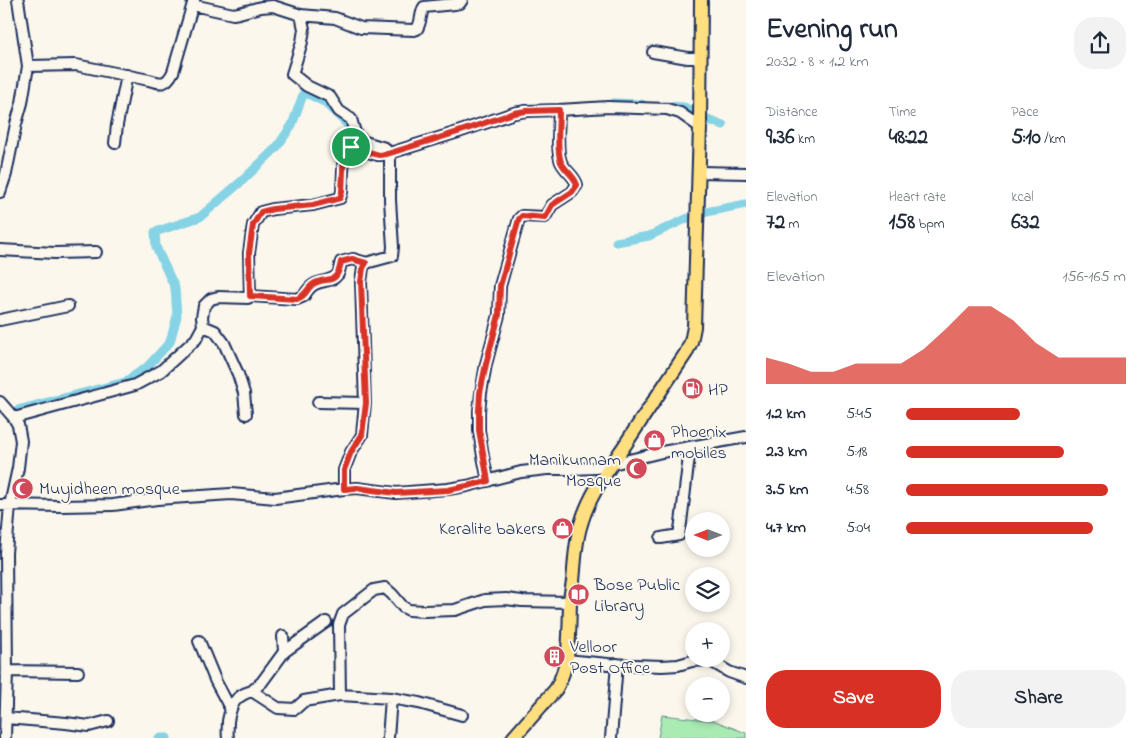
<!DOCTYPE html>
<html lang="en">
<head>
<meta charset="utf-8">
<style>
  :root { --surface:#fff; --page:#f2f2f3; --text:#1f2937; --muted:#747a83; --accent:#d93025 }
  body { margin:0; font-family:"Indie Flower",sans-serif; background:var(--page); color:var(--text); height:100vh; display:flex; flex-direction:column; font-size:19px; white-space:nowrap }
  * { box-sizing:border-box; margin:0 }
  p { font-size:16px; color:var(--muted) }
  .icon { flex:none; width:28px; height:28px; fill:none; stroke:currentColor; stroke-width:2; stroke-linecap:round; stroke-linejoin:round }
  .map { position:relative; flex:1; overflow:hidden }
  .drawer { display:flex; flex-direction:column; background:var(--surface); width:400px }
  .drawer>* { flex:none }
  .needle { width:32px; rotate:270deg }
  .controls { position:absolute; left:685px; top:512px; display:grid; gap:10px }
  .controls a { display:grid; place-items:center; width:45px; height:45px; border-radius:50%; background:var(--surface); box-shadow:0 2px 8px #0003; font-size:25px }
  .pin { position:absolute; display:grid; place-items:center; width:42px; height:42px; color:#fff; margin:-21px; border:2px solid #fff; border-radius:50%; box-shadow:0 1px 5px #0007 }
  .round { display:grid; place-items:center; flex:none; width:52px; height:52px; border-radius:20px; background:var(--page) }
  .overview { display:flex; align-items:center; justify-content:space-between; height:85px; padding:0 20px }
  h1 { font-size:28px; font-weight:700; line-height:38px }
  .stats { display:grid; grid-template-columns:repeat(3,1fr); gap:8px; height:85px; padding:5px 20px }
  .stats div { display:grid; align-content:center }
  .stats b { font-size:21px; font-weight:700 }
  .stats small { font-size:14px; font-weight:400 }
  .stats p { font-size:14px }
  .chart { height:140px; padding:10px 20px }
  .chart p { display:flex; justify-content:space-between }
  .chart svg { width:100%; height:90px; margin-top:5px; fill:var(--accent); opacity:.7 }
  .action { display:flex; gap:10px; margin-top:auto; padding:10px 20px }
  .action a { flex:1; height:58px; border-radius:20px; background:var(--accent); color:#fff; font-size:20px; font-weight:700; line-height:58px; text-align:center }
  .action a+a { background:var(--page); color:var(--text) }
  ul { padding:0 20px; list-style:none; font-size:16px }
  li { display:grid; grid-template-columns:80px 60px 1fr; align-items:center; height:38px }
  li i { height:12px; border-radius:6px; background:var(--accent) }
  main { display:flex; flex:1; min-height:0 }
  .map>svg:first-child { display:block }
  .green { fill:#aaebb3; stroke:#628d88 }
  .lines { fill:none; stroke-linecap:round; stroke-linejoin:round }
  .canal { stroke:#86d3e5; stroke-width:9 }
  .minor-casing { stroke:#1b2f5e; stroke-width:14 }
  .major-casing { stroke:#1b2f5e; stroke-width:16 }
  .minor { stroke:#fbf7ec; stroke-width:10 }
  .major { stroke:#ffdf80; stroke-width:12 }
  .route-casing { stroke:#fff; stroke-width:10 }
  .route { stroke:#d93025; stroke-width:6 }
  .labels { text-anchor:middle; stroke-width:4; stroke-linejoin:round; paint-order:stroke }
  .poi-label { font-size:18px; fill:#1b2f5e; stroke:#fbf7ec; text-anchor:start }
</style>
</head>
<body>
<main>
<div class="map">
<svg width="746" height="738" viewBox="0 0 746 738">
  <rect width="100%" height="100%" fill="#fbf7ec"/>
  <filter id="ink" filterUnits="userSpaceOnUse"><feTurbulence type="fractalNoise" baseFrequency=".02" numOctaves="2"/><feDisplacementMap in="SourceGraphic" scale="10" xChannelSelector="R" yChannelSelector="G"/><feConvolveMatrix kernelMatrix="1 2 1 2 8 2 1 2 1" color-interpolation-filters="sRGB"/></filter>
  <g filter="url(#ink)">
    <path class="green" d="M662 715 715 721 746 733V738H658Z"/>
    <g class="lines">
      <path class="canal" d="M613 103 642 104
        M665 106 684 107 710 121 723 125
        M701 213 746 204
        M616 242 649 236 688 218
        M17 410 125 382 147 367 170 342 177 316 175 288 156 247 155 232 200 217 243 180 277 147 292 125 304 92 324 102 349 126 353 134
        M159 738H167"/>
      <defs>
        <path id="minor" d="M193 5 233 14 239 13 261 7 273 6 301 15 335 18 361 28 414 30 417 29C422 21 420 14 424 7L455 4 460 3 462 0
          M301 15 304 29 302 42 292 74 307 86 330 97 339 111 351 119 356 136 365 142 385 148 387 154
          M653 52 688 58H701
          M28 66 76 65 149 80C162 84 166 85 173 72L194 0
          M115 143 117 125 127 75
          M699 172 746 173
          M0 192 6 174 16 124 22 103 28 66 18 0
          M0 250 55 253 96 252
          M250 296 297 299 304 296C315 275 329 286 338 274 340 271 340 265 341 262L353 259 366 263
          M0 320 68 306
          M203 326 215 331 224 343 238 374 244 393 246 414
          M0 402 14 418 18 425 21 441 18 468 10 505 6 553 7 671 5 738
          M318 402 365 403
          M14 418 135 385 161 371 196 339 203 326 202 317 204 306 211 299 218 297 248 298 250 296 249 253 253 225 261 212 273 209 313 205 340 198 342 192 344 150C354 144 367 153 378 155 381 155 384 154 387 154L458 132 514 113 526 111 559 110 608 107 667 109 680 113 700 127
          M488 481 483 456 479 430V411L481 393 486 364 499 315 500 286 519 219 522 216 545 217 552 205 572 192 577 185C575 176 565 171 561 162 556 150 559 124 559 110
          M344 489V470L351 452 362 435 365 403 361 282 363 268 366 263 392 256 393 247 390 200V153
          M0 505 62 506 113 505 157 499 231 494 275 498 344 489 357 488 396 493 448 489 467 486 521 472 547 469H572L596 468 662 452 746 437
          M661 538 679 535 681 523 690 448
          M199 641 216 682 230 708
          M284 652 326 622
          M566 660 608 664 662 666 678 665 692 661 709 660 729 672 746 678
          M7 671 78 672
          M252 691 262 682 284 652 283 636
          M340 695 339 625 343 614 374 590 385 588 392 594 403 607 409 610 424 611 455 610 485 600 506 599 522 601 570 602
          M6 718 66 723 89 726 108 721
          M228 738C227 732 228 727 228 721 231 705 234 696 252 691L278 708 295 709 304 701 340 695 391 698 419 703 462 715
          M388 738 391 698
          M611 738 617 664"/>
        <path id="major" d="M513 738 556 689C571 663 569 632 570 603 570 596 572 588 573 581 575 562 575 542 581 524 589 495 608 470 625 445 645 414 666 383 686 353L691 342 694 327 700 127 701 0"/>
      </defs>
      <use href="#minor" class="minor-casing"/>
      <use href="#major" class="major-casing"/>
      <use href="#minor" class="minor"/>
      <use href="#major" class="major"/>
    </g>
  </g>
  <g class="lines" filter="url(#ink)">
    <defs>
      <path id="route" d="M559 110C559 124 556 150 561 162 565 171 575 176 577 185L572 192 552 205 545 218 522 216 519 219 500 286 499 315 486 364 480 393 479 411V430L488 481 467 486 448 490 396 493 357 488 344 489V470L351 452 362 435 366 403 361 282 363 268 366 263 352 259 341 262C336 289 326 274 312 285 305 291 307 295 297 299L250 296 249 253 253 225 261 212 273 209 313 205 340 198 342 192 344 150 351 147 379 155 387 154 458 132 514 113 526 111Z"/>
    </defs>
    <use href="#route" class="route-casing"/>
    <use href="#route" class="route"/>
  </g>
  <defs>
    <symbol id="fuel-disc" viewBox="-11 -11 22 22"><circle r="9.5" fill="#d1495b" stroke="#fbf7ec"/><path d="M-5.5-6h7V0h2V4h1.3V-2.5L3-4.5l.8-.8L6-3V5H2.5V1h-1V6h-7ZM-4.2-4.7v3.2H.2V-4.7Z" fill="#fff"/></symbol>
    <symbol id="shop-disc" viewBox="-11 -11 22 22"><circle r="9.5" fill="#d1495b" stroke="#fbf7ec"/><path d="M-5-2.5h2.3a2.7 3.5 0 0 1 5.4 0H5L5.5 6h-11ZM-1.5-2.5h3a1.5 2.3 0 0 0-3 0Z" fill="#fff"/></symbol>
    <symbol id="mosque-disc" viewBox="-11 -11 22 22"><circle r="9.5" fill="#d1495b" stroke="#fbf7ec"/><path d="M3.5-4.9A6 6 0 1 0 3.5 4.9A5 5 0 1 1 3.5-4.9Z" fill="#fff"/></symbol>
    <symbol id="library-disc" viewBox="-11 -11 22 22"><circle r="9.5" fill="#d1495b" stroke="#fbf7ec"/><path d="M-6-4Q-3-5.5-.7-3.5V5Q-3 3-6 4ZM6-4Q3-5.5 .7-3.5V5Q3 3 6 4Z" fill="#fff"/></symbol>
    <symbol id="building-disc" viewBox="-11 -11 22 22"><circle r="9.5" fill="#d1495b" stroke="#fbf7ec"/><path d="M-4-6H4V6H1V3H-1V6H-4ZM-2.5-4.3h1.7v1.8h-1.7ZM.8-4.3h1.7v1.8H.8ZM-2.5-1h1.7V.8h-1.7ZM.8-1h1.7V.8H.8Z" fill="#fff"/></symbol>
  </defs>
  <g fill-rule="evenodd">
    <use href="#fuel-disc" x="680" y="376" width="25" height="25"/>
    <use href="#shop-disc" x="642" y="428" width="25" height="25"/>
    <use href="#mosque-disc" x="624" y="456" width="25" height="25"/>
    <use href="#mosque-disc" x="10" y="476" width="25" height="25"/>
    <use href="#shop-disc" x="550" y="516" width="25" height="25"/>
    <use href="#library-disc" x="566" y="582" width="25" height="25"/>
    <use href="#building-disc" x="542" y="644" width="25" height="25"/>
  </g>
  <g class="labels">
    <g class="poi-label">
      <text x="708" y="395">HP</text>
      <text x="671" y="437">Phoenix<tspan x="671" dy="21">mobiles</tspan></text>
      <text x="621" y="465" text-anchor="end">Manikunnam<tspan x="621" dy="21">Mosque</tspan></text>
      <text x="39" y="494">Muyidheen mosque</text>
      <text x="546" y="534" text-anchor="end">Keralite bakers</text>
      <text x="594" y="590">Bose Public<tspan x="594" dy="21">Library</tspan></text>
      <text x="570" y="652">Velloor<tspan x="570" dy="21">Post Office</tspan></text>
    </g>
  </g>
</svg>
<div class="controls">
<a><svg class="needle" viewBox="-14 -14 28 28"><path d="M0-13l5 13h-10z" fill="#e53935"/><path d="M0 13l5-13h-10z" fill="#747a83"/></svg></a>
<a><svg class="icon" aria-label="layers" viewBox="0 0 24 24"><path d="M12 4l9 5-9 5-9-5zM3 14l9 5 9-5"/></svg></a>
<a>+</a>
<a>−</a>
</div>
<div class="pin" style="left:351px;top:147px;background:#1e9e55"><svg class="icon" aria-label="arrive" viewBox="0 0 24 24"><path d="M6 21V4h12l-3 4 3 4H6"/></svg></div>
</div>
<section class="drawer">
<div class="overview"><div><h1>Evening run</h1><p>20:32 · 8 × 1.2 km</p></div><a class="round"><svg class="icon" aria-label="share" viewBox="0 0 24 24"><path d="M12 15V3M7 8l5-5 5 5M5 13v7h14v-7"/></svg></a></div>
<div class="stats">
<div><p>Distance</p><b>9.36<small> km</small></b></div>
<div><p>Time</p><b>48:22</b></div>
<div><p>Pace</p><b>5:10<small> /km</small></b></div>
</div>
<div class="stats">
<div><p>Elevation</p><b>72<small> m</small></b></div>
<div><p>Heart rate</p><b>158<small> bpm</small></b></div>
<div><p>kcal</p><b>632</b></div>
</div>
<div class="chart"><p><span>Elevation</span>156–165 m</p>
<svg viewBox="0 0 160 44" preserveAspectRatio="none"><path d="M0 44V31L10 34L20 38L30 38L40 34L50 34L60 34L70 27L80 17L90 6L100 6L110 13L120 24L130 31L140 31L150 31L160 31V44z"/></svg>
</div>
<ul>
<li><b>1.2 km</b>5:45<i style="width:52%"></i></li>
<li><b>2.3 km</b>5:18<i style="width:72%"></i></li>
<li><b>3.5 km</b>4:58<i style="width:92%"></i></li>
<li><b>4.7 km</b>5:04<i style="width:85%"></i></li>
</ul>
<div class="action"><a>Save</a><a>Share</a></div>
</section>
</main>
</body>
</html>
